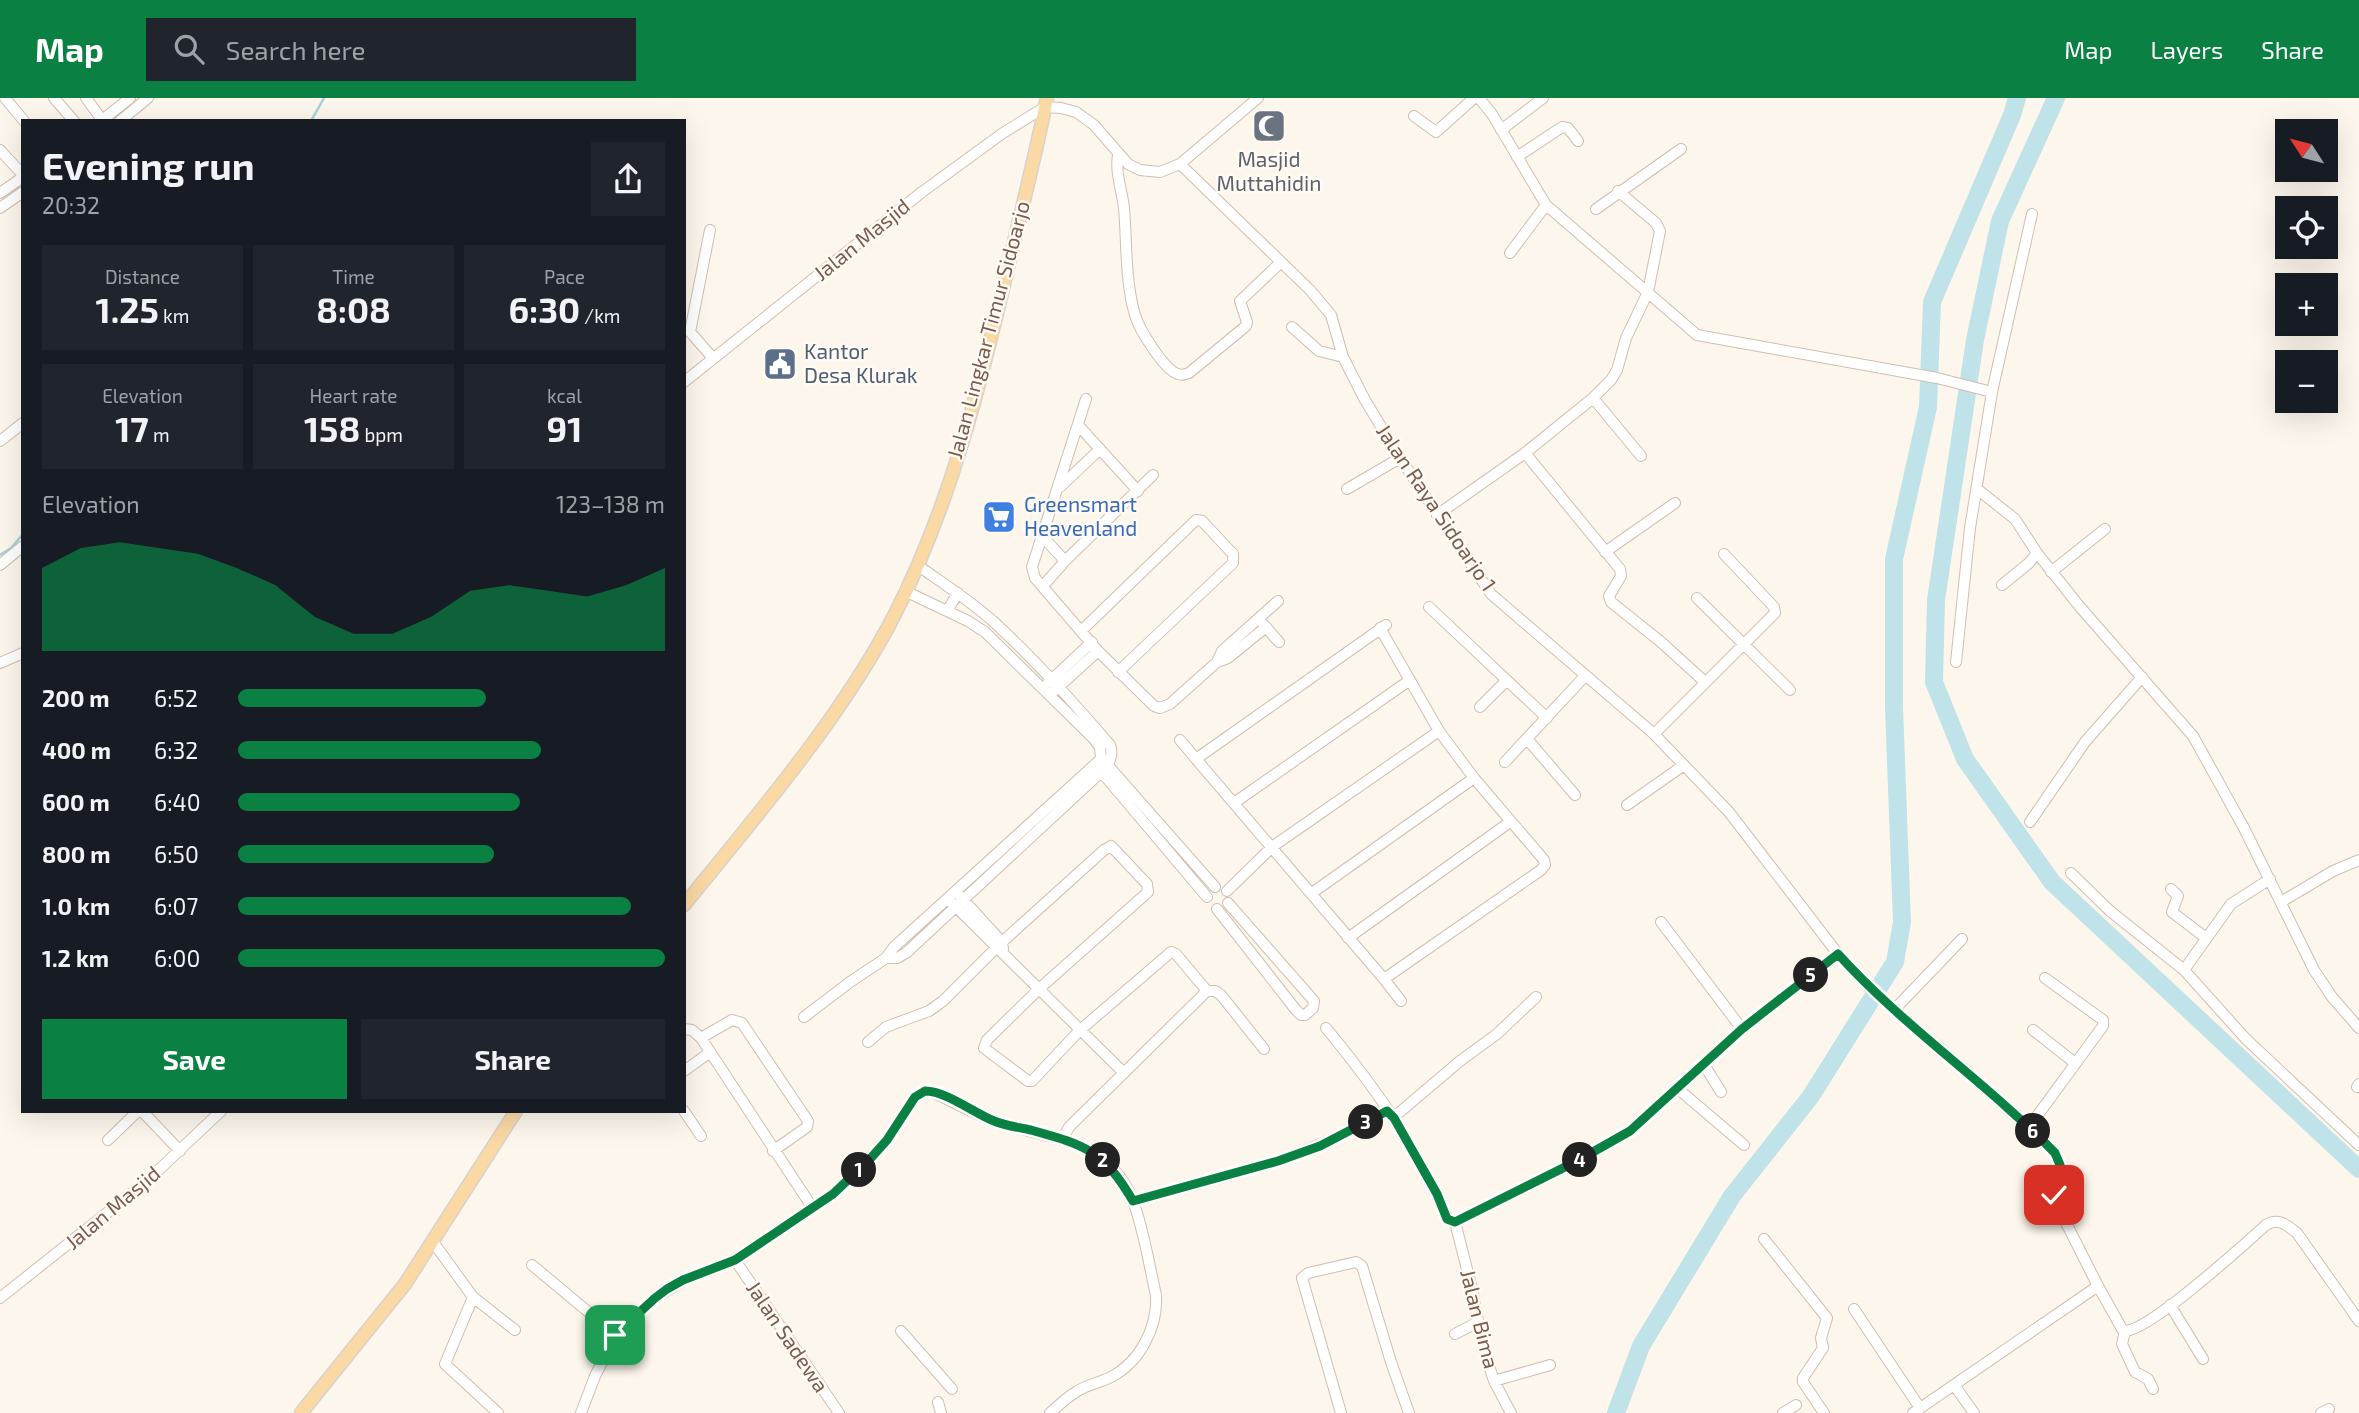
<!DOCTYPE html>
<html lang="en">
<head>
<meta charset="utf-8">
<style>
  :root { --surface:#171b24; --page:#20242c; --text:#f1f3f6; --muted:#9ea1a6; --accent:#0b8043 }
  body { margin:0; font-family:"Exo 2",sans-serif; background:var(--page); color:var(--text); height:100vh; display:flex; flex-direction:column; font-size:26px; white-space:nowrap }
  * { box-sizing:border-box; margin:0 }
  p { font-size:23px; color:var(--muted) }
  .icon { flex:none; width:38px; height:38px; fill:none; stroke:currentColor; stroke-width:2; stroke-linecap:round; stroke-linejoin:round }
  .map { position:relative; flex:1; overflow:hidden }
  .details { position:absolute; left:21px; top:21px; width:665px; height:994px; display:flex; flex-direction:column; background:var(--surface); border-radius:0px; box-shadow:0 7px 28px #0002 }
  .details>* { flex:none }
  .needle { width:46px; rotate:306deg }
  .buttons { position:absolute; left:2275px; top:21px; display:grid; gap:14px }
  .buttons a { display:grid; place-items:center; width:63px; height:63px; border-radius:0px; background:var(--surface); box-shadow:0 7px 28px #0002; font-size:35px }
  .pin { position:absolute; display:grid; place-items:center; width:60px; height:60px; color:#fff; margin:-30px; border-radius:14px; box-shadow:0 4px 10px #0006 }
  .km { position:absolute; width:35px; height:35px; margin:-18px; border-radius:50%; background:#222; color:#fff; font-size:19px; line-height:35px; text-align:center }
  .round { display:grid; place-items:center; flex:none; width:74px; height:74px; border-radius:0px; background:var(--page) }
  .overview { display:flex; align-items:center; justify-content:space-between; height:119px; padding:0 21px }
  h1 { font-size:38px; font-weight:700; line-height:52px }
  .figures { display:grid; grid-template-columns:repeat(3,1fr); gap:10px; height:119px; padding:7px 21px }
  .figures div { display:grid; align-content:center; border-radius:0px; background:var(--page); text-align:center }
  .figures b { font-size:35px; font-weight:700 }
  .figures small { font-size:19px; font-weight:400 }
  .figures p { font-size:19px }
  .chart { height:196px; padding:14px 21px }
  .chart p { display:flex; justify-content:space-between }
  .chart svg { width:100%; height:126px; margin-top:7px; fill:var(--accent); opacity:.7 }
  .primary-button { display:flex; gap:14px; margin-top:auto; padding:14px 21px }
  .primary-button a { flex:1; height:80px; border-radius:0px; background:var(--accent); color:#fff; font-size:28px; font-weight:700; line-height:80px; text-align:center }
  .primary-button a+a { background:var(--page); color:var(--text) }
  ul { padding:0 21px; list-style:none; font-size:23px }
  li { display:grid; grid-template-columns:112px 84px 1fr; align-items:center; height:52px }
  li i { height:18px; border-radius:9px; background:var(--accent) }
  header { display:flex; align-items:center; gap:42px; box-sizing:border-box; height:98px; padding:0 35px; background:var(--accent); color:#fff }
  header strong { font-size:33px }
  nav { display:flex; gap:38px; margin-inline-start:auto; font-size:24px }
  .search { width:490px; height:63px; background:var(--page); display:flex; align-items:center; gap:18px; box-sizing:border-box; padding:0 24px; border-radius:0px; color:var(--muted); font-size:26px }
  .map>svg:first-child { display:block }
  .lines { fill:none; stroke-linecap:round; stroke-linejoin:round }
  .stream { stroke:#a5d3da; stroke-width:2.5 }
  .river { stroke:#bfe3e8; stroke-width:18 }
  .minor-casing { stroke:#d1beb0; stroke-width:12 }
  .major-casing { stroke:#dad1cd; stroke-width:15 }
  .minor { stroke:#fff; stroke-width:10 }
  .major { stroke:#fbd9a5; stroke-width:12 }
  .route-casing { stroke:#fff; stroke-width:14 }
  .route { stroke:#0b8043; stroke-width:9 }
  .labels { text-anchor:middle; stroke-width:5; stroke-linejoin:round; paint-order:stroke }
  .worship-label { font-size:21px; fill:#5b616d; stroke:#fffaf3 }
  .street-label { font-size:21px; fill:#7a5c4d; stroke:#fffaf3 }
  .service-label { font-size:21px; fill:#4e5e75; stroke:#fffaf3; text-anchor:start }
  .shop-label { font-size:21px; fill:#366cbe; stroke:#fffaf3; text-anchor:start }
</style>
</head>
<body>
<header>
<strong>Map</strong>
<div class="search"><svg class="icon" aria-label="search" viewBox="0 0 24 24"><circle cx="10" cy="10" r="6"/><path d="M15 15l6 6"/></svg>Search here</div>
<nav><a>Map</a><a>Layers</a><a>Share</a></nav>
</header>
<div class="map">
<svg width="2359" height="1315" viewBox="0 0 2359 1315">
  <rect width="100%" height="100%" fill="#fdf6ec"/>
  <g class="lines">
    <path class="stream" d="M311 23 324 0
      M0 457 11 450 23 436"/>
    <path class="river" d="M2056 0 2000 123 1975 242 1936 502 1934 584 1965 661 2052 784 2359 1071
      M1616 1315 1641 1248 1732 1098 1811 998 1895 864 1902 824 1894 609V461L1928 309 1932 204 2012 17 2017 0"/>
    <defs>
      <path id="minor" d="M5 0 24 23
        M54 0 74 23
        M86 0 103 23
        M1479 0 1492 16 1546 107 1697 237 1937 280 1992 294
        M1414 18 1436 34 1474 0
        M101 23 130 0
        M120 23 148 0
        M1501 32 1543 0
        M0 52 23 77
        M1118 57C1115 75 1122 92 1124 110 1127 145 1125 183 1135 217 1139 231 1164 272 1178 276 1183 278 1185 276 1189 275L1246 228 1247 224 1240 203 1280 165
        M1517 59 1562 29 1568 30 1578 43
        M1180 66 1310 192 1331 217 1343 259 1365 302 1400 360 1491 496 1654 636 1729 714 1838 856 1869 890 1962 969 2057 1057 2060 1067 2055 1103 2098 1188 2122 1231 2125 1233C2151 1232 2242 1148 2266 1127 2278 1119 2287 1127 2297 1135L2359 1223
        M0 95 23 79
        M0 110 23 94
        M1596 111 1681 51
        M710 132 690 234 713 260
        M1510 155 1546 107
        M1292 229 1319 253 1343 259
        M684 284 922 94 1003 35 1045 9 1061 10 1076 14 1094 27 1128 66 1140 72 1160 74 1180 66 1258 0
        M1593 300 1641 358
        M1086 301 1032 469 1035 480 1098 553 1154 608 1160 610 1170 606 1217 564 1228 560 1266 529
        M1078 327 1138 393
        M0 343 23 325
        M1525 355 1620 471 1621 478 1609 498 1611 504 1661 544 1705 584
        M1060 389 1100 351
        M1347 391 1400 360
        M1977 391 2015 421 2037 455 2080 509 2193 638 2244 730 2314 872 2332 899 2359 930
        M1437 417 1525 355 1593 300 1611 282 1617 272 1626 240 1648 194 1660 133 1656 125 1618 93
        M1043 439 1065 463
        M1605 454 1675 405
        M0 467 23 448
        M2051 474 2105 431
        M2002 487 2029 465 2037 455
        M1043 488 1065 463 1153 377
        M1697 500 1790 592
        M1429 509 1547 620
        M947 513 958 495
        M1263 526 1279 544
        M1081 533 1196 422 1202 423 1233 456V465L1118 574
        M1217 564 1222 553 1278 503
        M1956 564 1970 430 1992 294 2032 116
        M0 565 23 555
        M1048 585 1092 544
        M1054 593 1098 553
        M1480 609 1506 583
        M1654 636 1775 515 1774 509 1724 456
        M1180 642 1196 661 1386 527
        M1528 642 1575 697
        M1196 661 1384 881 1541 772 1545 767 1544 762 1474 680 1439 633 1380 530
        M1104 663 1215 789
        M1505 664 1585 578
        M1099 671 1207 799
        M1234 705 1410 582
        M1627 707 1684 667
        M2030 724 2085 644 2142 579
        M2071 775 2110 813 2184 872 2246 941 2359 1047
        M2171 791 2178 798 2172 814 2206 840
        M1227 793 1272 749 1439 633
        M1312 795 1474 680
        M960 798 1002 844 1003 851
        M2281 804 2333 773 2359 762
        M952 805 1123 974
        M1217 811 1296 912 1301 917H1305L1313 910 1314 903 1228 805
        M1661 824 1742 931
        M1348 840 1510 724
        M886 860H897L906 855 1101 674C1109 666 1114 658 1110 647 1074 605 1036 563 995 525 971 503 944 486 917 467
        M2184 872 2231 806 2270 781
        M1384 881 1401 903
        M1894 912 1962 841
        M804 919 850 884 886 860 894 849 1101 661 1100 649 1093 640 985 534 968 523 905 493
        M1326 930C1374 988 1419 1051 1447 1120L1455 1124
        M684 931 692 932 701 940 812 1109
        M2033 932 2075 965
        M701 940 732 922 742 925 808 1023 807 1029 773 1053
        M868 944 886 929 929 913 943 903 1002 844 1104 752 1111 748 1147 786 1148 794 1039 891 987 942 984 950 1028 983H1032L1079 933 1171 854 1176 856 1207 893
        M1703 965 1721 994
        M684 973 709 955
        M2357 989 2359 986
        M1677 990 1744 1047
        M142 1013 180 1053
        M684 1013 701 1038
        M1394 1019 1460 963 1497 936 1536 899
        M2029 1029 2103 928V922L2045 880
        M1063 1040 1069 1029 1207 893H1215L1221 897 1264 951
        M108 1042 138 1013
        M1133 1103C1220 1080 1305 1062 1382 1014H1390
        M1455 1124 1577 1064 1630 1033 1742 931 1838 856
        M1455 1124 1472 1191 1483 1249 1494 1283 1511 1315
        M1764 1141 1827 1220 1821 1240 1823 1250 1803 1280V1284L1824 1315
        M433 1144 473 1199 515 1232
        M735 1162 839 1315
        M532 1167 616 1237
        M473 1199 445 1266 498 1315
        M0 1200 147 1083 221 1013
        M2170 1207 2203 1261
        M1854 1211 1920 1310
        M901 1233 952 1291
        M2125 1233 2122 1246 2135 1274 2148 1281 2153 1291
        M1455 1236 1478 1224
        M1494 1283 1550 1267
        M1954 1287 1974 1315
        M938 1304 941 1315
        M581 1315 595 1278 616 1237 643 1211 655 1200 683 1183 735 1162 833 1096 887 1042 915 999 929 993C953 1003 977 1018 1002 1026 1055 1042 1110 1042 1133 1103 1144 1132 1149 1167 1156 1197 1158 1229 1140 1264 1111 1279 1099 1285 1086 1287 1076 1294 1066 1300 1058 1308 1050 1315
        M1341 1315 1302 1180 1308 1175 1356 1164 1362 1168 1391 1264 1409 1315
        M1783 1315 1796 1307
        M1913 1315 2098 1188
        M2321 1315 2329 1311"/>
      <path id="major" d="M684 807C757 717 842 619 895 516 951 406 981 284 1009 165 1022 110 1036 55 1047 0
        M301 1315 405 1186 516 1013"/>
    </defs>
    <use href="#minor" class="minor-casing"/>
    <use href="#major" class="major-casing"/>
    <use href="#minor" class="minor"/>
    <use href="#major" class="major"/>
  </g>
  <g class="lines">
    <defs>
      <path id="route" d="M615 1237 655 1200 667 1191 683 1182 735 1162 833 1096 870 1061 887 1042 915 999 925 993C946 993 974 1015 994 1023 1006 1028 1018 1029 1031 1032 1085 1047 1103 1052 1133 1103L1278 1063 1320 1048 1387 1013 1394 1020 1437 1096 1447 1121 1455 1124 1577 1063 1630 1033 1742 931 1838 856C1904 929 1986 984 2055 1055L2060 1067 2054 1097"/>
    </defs>
    <use href="#route" class="route-casing"/>
    <use href="#route" class="route"/>
  </g>
  <defs>
    <symbol id="mosque-square" viewBox="-11 -11 22 22"><rect x="-9" y="-9" width="18" height="18" rx="4" fill="#6b7280" stroke="#fffaf3"/><path d="M3.5-4.9A6 6 0 1 0 3.5 4.9A5 5 0 1 1 3.5-4.9Z" fill="#fff"/></symbol>
    <symbol id="civic-square" viewBox="-11 -11 22 22"><rect x="-9" y="-9" width="18" height="18" rx="4" fill="#5c6f8a" stroke="#fffaf3"/><path d="M-.6-6.5H3V-4.5H.6V-3L4-1V1h2V6H-6V1h2V-1L-.6-3ZM-1.2 2.5V6h2.4V2.5Z" fill="#fff"/></symbol>
    <symbol id="supermarket-square" viewBox="-11 -11 22 22"><rect x="-9" y="-9" width="18" height="18" rx="4" fill="#3f7fe0" stroke="#fffaf3"/><path d="M-6-5.5h2.5l.6 2H6L4.5 2H-2.5L-4.4-4H-6ZM-1.5 3.2a1.3 1.3 0 1 0 .1 0ZM3 3.2a1.3 1.3 0 1 0 .1 0Z" fill="#fff"/></symbol>
  </defs>
  <g fill-rule="evenodd">
    <use href="#mosque-square" x="1250" y="9" width="38" height="38"/>
    <use href="#civic-square" x="761" y="247" width="38" height="38"/>
    <use href="#supermarket-square" x="980" y="400" width="38" height="38"/>
  </g>
  <g class="labels">
    <g class="worship-label">
      <text x="1269" y="69">Masjid<tspan x="1269" dy="24">Muttahidin</tspan></text>
    </g>
    <g class="street-label">
      <text transform="translate(862 142) rotate(-39)" y="7">Jalan Masjid</text>
      <text transform="translate(989 232) rotate(-75)" y="7">Jalan Lingkar Timur Sidoarjo</text>
      <text transform="translate(1436 410) rotate(56)" y="7">Jalan Raya Sidoarjo 1</text>
      <text transform="translate(113 1110) rotate(-40)" y="7">Jalan Masjid</text>
      <text transform="translate(1479 1221) rotate(76)" y="7">Jalan Bima</text>
      <text transform="translate(787 1239) rotate(56)" y="7">Jalan Sadewa</text>
    </g>
    <g class="service-label">
      <text x="804" y="261">Kantor<tspan x="804" dy="24">Desa Klurak</tspan></text>
    </g>
    <g class="shop-label">
      <text x="1024" y="414">Greensmart<tspan x="1024" dy="24">Heavenland</tspan></text>
    </g>
  </g>
</svg>
<div class="buttons">
<a><svg class="needle" viewBox="-14 -14 28 28"><path d="M0-13l5 13h-10z" fill="#e53935"/><path d="M0 13l5-13h-10z" fill="#9ea1a6"/></svg></a>
<a><svg class="icon" aria-label="locate" viewBox="0 0 24 24"><circle cx="12" cy="12" r="6"/><path d="M12 2v4M12 18v4M2 12h4M18 12h4"/></svg></a>
<a>+</a>
<a>−</a>
</div>
<div class="pin" style="left:615px;top:1237px;background:#1e9e55"><svg class="icon" aria-label="arrive" viewBox="0 0 24 24"><path d="M6 21V4h12l-3 4 3 4H6"/></svg></div>
<div class="pin" style="left:2054px;top:1097px;background:#d93025"><svg class="icon" aria-label="check" viewBox="0 0 24 24"><path d="M5 12l5 5 9-10"/></svg></div>
<b class="km" style="left:859px;top:1072px">1</b>
<b class="km" style="left:1103px;top:1062px">2</b>
<b class="km" style="left:1366px;top:1024px">3</b>
<b class="km" style="left:1580px;top:1062px">4</b>
<b class="km" style="left:1811px;top:877px">5</b>
<b class="km" style="left:2033px;top:1033px">6</b>
<section class="details">
<div class="overview"><div><h1>Evening run</h1><p>20:32</p></div><a class="round"><svg class="icon" aria-label="share" viewBox="0 0 24 24"><path d="M12 15V3M7 8l5-5 5 5M5 13v7h14v-7"/></svg></a></div>
<div class="figures">
<div><p>Distance</p><b>1.25<small> km</small></b></div>
<div><p>Time</p><b>8:08</b></div>
<div><p>Pace</p><b>6:30<small> /km</small></b></div>
</div>
<div class="figures">
<div><p>Elevation</p><b>17<small> m</small></b></div>
<div><p>Heart rate</p><b>158<small> bpm</small></b></div>
<div><p>kcal</p><b>91</b></div>
</div>
<div class="chart"><p><span>Elevation</span>123–138 m</p>
<svg viewBox="0 0 160 44" preserveAspectRatio="none"><path d="M0 44V15L10 8L20 6L30 8L40 10L50 15L60 21L70 32L80 38L90 38L100 32L110 23L120 21L130 23L140 25L150 21L160 15V44z"/></svg>
</div>
<ul>
<li><b>200 m</b>6:52<i style="width:58%"></i></li>
<li><b>400 m</b>6:32<i style="width:71%"></i></li>
<li><b>600 m</b>6:40<i style="width:66%"></i></li>
<li><b>800 m</b>6:50<i style="width:60%"></i></li>
<li><b>1.0 km</b>6:07<i style="width:92%"></i></li>
<li><b>1.2 km</b>6:00<i style="width:100%"></i></li>
</ul>
<div class="primary-button"><a>Save</a><a>Share</a></div>
</section>
</div>
</body>
</html>
